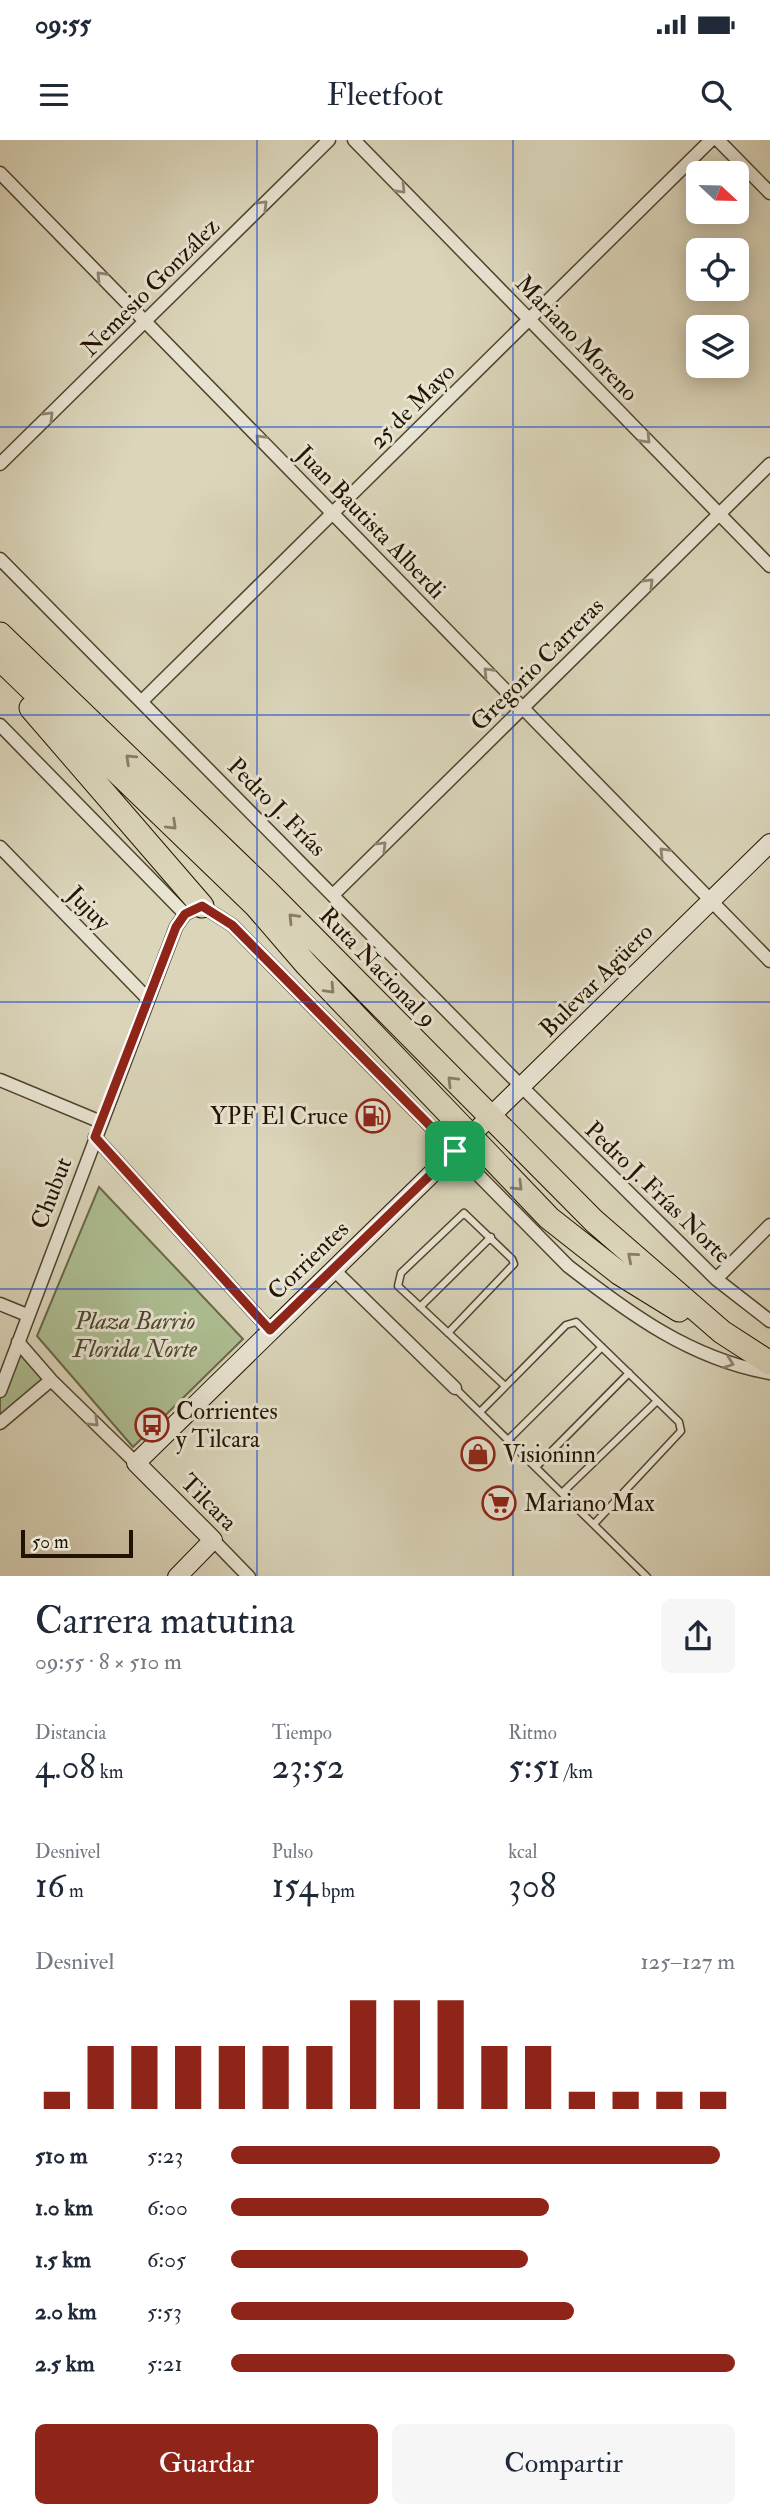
<!DOCTYPE html>
<html lang="es">
<head>
<meta charset="utf-8">
<style>
  :root { --surface:#fff; --page:#f6f6f7; --text:#1f2937; --muted:#747a83; --accent:#8f2418 }
  body { margin:0; font-family:"IM FELL Double Pica",serif; background:var(--page); color:var(--text); height:100vh; display:flex; flex-direction:column; font-size:26px; white-space:nowrap }
  * { box-sizing:border-box; margin:0 }
  p { font-size:23px; color:var(--muted) }
  .icon { flex:none; width:38px; height:38px; fill:none; stroke:currentColor; stroke-width:2; stroke-linecap:round; stroke-linejoin:round }
  .map { position:relative; height:1436px; overflow:hidden }
  .details { display:flex; flex-direction:column; background:var(--surface); flex:1 }
  .details>* { flex:none }
  .needle { width:46px; rotate:112deg }
  .tools { position:absolute; left:686px; top:21px; display:grid; gap:14px }
  .tools a { display:grid; place-items:center; width:63px; height:63px; border-radius:10px; background:var(--surface); box-shadow:0 4px 18px #0003; font-size:35px }
  .scale { position:absolute; left:21px; bottom:18px; width:112px; box-sizing:border-box; padding-left:7px; border:4px solid #221300; border-top:0; font-size:19px; line-height:24px; white-space:nowrap; color:#221300; -webkit-text-stroke:5px #e8e4d2; paint-order:stroke }
  .pin { position:absolute; display:grid; place-items:center; width:60px; height:60px; color:#fff; margin:-30px; border-radius:14px; box-shadow:0 4px 10px #0006 }
  .round { display:grid; place-items:center; flex:none; width:74px; height:74px; border-radius:10px; background:var(--page) }
  .head { display:flex; align-items:center; justify-content:space-between; height:119px; padding:0 35px }
  h1 { font-size:38px; font-weight:600; line-height:52px }
  .stats { display:grid; grid-template-columns:repeat(3,1fr); gap:10px; height:119px; padding:7px 35px }
  .stats div { display:grid; align-content:center }
  .stats b { font-size:35px; font-weight:600 }
  .stats small { font-size:19px; font-weight:400 }
  .stats p { font-size:19px }
  .chart { height:196px; padding:14px 35px }
  .chart p { display:flex; justify-content:space-between }
  .chart svg { width:100%; height:126px; margin-top:7px; stroke:var(--accent); stroke-width:6 }
  .cta { display:flex; gap:14px; margin-top:auto; padding:14px 35px }
  .cta a { flex:1; height:80px; border-radius:10px; background:var(--accent); color:#fff; font-size:28px; font-weight:600; line-height:80px; text-align:center }
  .cta a+a { background:var(--page); color:var(--text) }
  ul { padding:0 35px; list-style:none; font-size:23px }
  li { display:grid; grid-template-columns:112px 84px 1fr; align-items:center; height:52px }
  li i { height:18px; border-radius:9px; background:var(--accent) }
  .status { display:flex; justify-content:space-between; align-items:center; height:49px; padding:0 35px; background:var(--surface); direction:ltr }
  .status svg { height:19px; fill:currentColor }
  header { display:flex; justify-content:space-between; align-items:center; height:91px; padding:0 35px; background:var(--surface); font-size:32px; font-weight:600 }
  .map>svg:first-child { display:block }
  .green { fill:#adbe92; stroke:#686849; stroke-width:2 }
  .lines { fill:none; stroke-linecap:round; stroke-linejoin:round }
  .lane-casing { stroke:#50442e; stroke-width:9 }
  .street-casing { stroke:#50442e; stroke-width:15 }
  .secondary-casing { stroke:#221300; stroke-width:20 }
  .highway-casing { stroke:#221300; stroke-width:25 }
  .lane { stroke:#e8e4d2; stroke-width:6 }
  .street { stroke:#e8e4d2; stroke-width:12 }
  .secondary { stroke:#e8e4d2; stroke-width:18 }
  .highway { stroke:#dbd5ba; stroke-width:23 }
  .oneway { stroke:#8f8674 }
  .oneway2 { stroke:#887e66 }
  .route-casing { stroke:#fff; stroke-width:14 }
  .route { stroke:#8f2418; stroke-width:9 }
  .grid { fill:none; stroke:#1d4ed8; stroke-width:2; stroke-opacity:0.55 }
  .labels { text-anchor:middle; stroke-width:6; stroke-linejoin:round; paint-order:stroke }
  .street-label { font-size:24px; fill:#221300; stroke:#e8e4d2 }
  .poi-label { font-size:24px; fill:#221300; stroke:#e8e4d2; text-anchor:start }
  .park-label { font-size:24px; font-style:italic; fill:#4c462c; stroke:#e8e4d2 }
</style>
</head>
<body>
<div class="status"><b>09:55</b><svg viewBox="0 0 49 12"><path d="M0 12V9h3v3zM5 12V6h3v6zM10 12V3h3v9zM15 12V0h3v12zM26 1h20v11H26zM47 4h2v5h-2z"/></svg></div>
<header><svg class="icon" aria-label="menu" viewBox="0 0 24 24"><path d="M4 6h16M4 12h16M4 18h16"/></svg>Fleetfoot<svg class="icon" aria-label="search" viewBox="0 0 24 24"><circle cx="10" cy="10" r="6"/><path d="M15 15l6 6"/></svg></header>
<div class="map">
<svg width="770" height="1437" viewBox="0 0 770 1437">
  <rect width="100%" height="100%" fill="#dbd5ba"/>
  <filter id="stains"><feTurbulence type="fractalNoise" baseFrequency=".00286" numOctaves="4"/><feColorMatrix values="0 0 0 0 .2 0 0 0 0 .09 0 0 0 0 .02 0 0 0 .5 -.17"/></filter>
  <radialGradient id="worn" r=".72"><stop offset=".6" stop-color="#630" stop-opacity="0"/><stop offset="1" stop-color="#630" stop-opacity=".3"/></radialGradient>
  <path class="green" d="M99 1047 243 1199 133 1307 37 1196Z
    M19 1206 47 1240 0 1280V1258Z"/>
  <g class="lines">
    <defs>
      <path id="lane" d="M420 1167 491 1097
        M448 1193 514 1124 512 1119 464 1073 401 1133 398 1146 505 1246
        M455 1248 647 1437
        M480 1272 566 1185 576 1182 679 1282 681 1291 594 1384
        M508 1300 602 1207
        M536 1327 629 1233
        M562 1353 657 1261"/>
      <path id="street" d="M354 0 770 426
        M718 0 770 53
        M0 33 770 821
        M0 324 329 0
        M0 419 522 947 716 1139 770 1181
        M142 561 711 0
        M0 585 185 774
        M0 707 147 858
        M334 754 770 324
        M0 940 101 982
        M95 997 270 1190
        M334 1130 455 1248
        M716 1139 770 1085
        M0 1164 27 1175
        M18 1202 51 1240 136 1323
        M0 1251 176 787 185 774 202 766 232 785 568 1126C630 1174 691 1219 770 1233
        M0 1283 51 1240
        M213 1400 249 1437"/>
      <path id="secondary" d="M177 1437 213 1400 136 1323 770 703"/>
      <path id="highway" d="M0 494 268 752 594 1081 722 1192 770 1223
        M0 519 256 766 306 824 549 1078 619 1133 679 1170
        M31 568 202 766"/>
    </defs>
    <use href="#lane" class="lane-casing"/>
    <use href="#street" class="street-casing"/>
    <use href="#secondary" class="secondary-casing"/>
    <use href="#highway" class="highway-casing"/>
    <use href="#lane" class="lane"/>
    <use href="#street" class="street"/>
    <use href="#secondary" class="secondary"/>
    <use href="#highway" class="highway"/>
  </g>
  <defs><path id="oneway-chevron" d="M-2-3.5L2.5 0L-2 3.5" fill="none" stroke-width="1.6" stroke-linecap="round" stroke-linejoin="round" transform="scale(1.75)"/></defs>
  <g class="oneway">
    <use href="#oneway-chevron" transform="translate(401 49) rotate(46)"/>
    <use href="#oneway-chevron" transform="translate(263 65) rotate(-45)"/>
    <use href="#oneway-chevron" transform="translate(101 136) rotate(-134)"/>
    <use href="#oneway-chevron" transform="translate(49 276) rotate(-45)"/>
    <use href="#oneway-chevron" transform="translate(260 299) rotate(-134)"/>
    <use href="#oneway-chevron" transform="translate(646 299) rotate(46)"/>
    <use href="#oneway-chevron" transform="translate(649 443) rotate(-45)"/>
    <use href="#oneway-chevron" transform="translate(488 532) rotate(-134)"/>
    <use href="#oneway-chevron" transform="translate(382 706) rotate(-45)"/>
    <use href="#oneway-chevron" transform="translate(664 712) rotate(-134)"/>
    <use href="#oneway-chevron" transform="translate(729 1223) rotate(20)"/>
    <use href="#oneway-chevron" transform="translate(94 1282) rotate(44)"/>
  </g>
  <g class="oneway2">
    <use href="#oneway-chevron" transform="translate(130 619) rotate(-137)"/>
    <use href="#oneway-chevron" transform="translate(172 685) rotate(44)"/>
    <use href="#oneway-chevron" transform="translate(293 778) rotate(-134)"/>
    <use href="#oneway-chevron" transform="translate(330 849) rotate(47)"/>
    <use href="#oneway-chevron" transform="translate(452 941) rotate(-135)"/>
    <use href="#oneway-chevron" transform="translate(518 1046) rotate(45)"/>
    <use href="#oneway-chevron" transform="translate(632 1117) rotate(-139)"/>
  </g>
  <g class="lines">
    <defs>
      <path id="route" d="M202 766 232 785 455 1011 270 1190 95 997 176 787 185 774Z"/>
    </defs>
    <use href="#route" class="route-casing"/>
    <use href="#route" class="route"/>
  </g>
  <path class="grid" d="M257 0V1437M513 0V1437M0 287H770M0 575H770M0 862H770M0 1149H770"/>
  <defs>
    <symbol id="fuel-ring" viewBox="-11 -11 22 22"><circle r="9.5" fill="#e8e4d2" stroke="#8f2418" stroke-width="1.5"/><path d="M-5.5-6h7V0h2V4h1.3V-2.5L3-4.5l.8-.8L6-3V5H2.5V1h-1V6h-7ZM-4.2-4.7v3.2H.2V-4.7Z" fill="#8f2418"/></symbol>
    <symbol id="bus-ring" viewBox="-11 -11 22 22"><circle r="9.5" fill="#e8e4d2" stroke="#8f2418" stroke-width="1.5"/><path d="M-5-6H5V4H4V6H2V4H-2V6H-4V4H-5ZM-3.5-4V0h7V-4ZM-3.5 1.2v1.5H-2V1.2ZM2 1.2v1.5H3.5V1.2Z" fill="#8f2418"/></symbol>
    <symbol id="shop-ring" viewBox="-11 -11 22 22"><circle r="9.5" fill="#e8e4d2" stroke="#8f2418" stroke-width="1.5"/><path d="M-5-2.5h2.3a2.7 3.5 0 0 1 5.4 0H5L5.5 6h-11ZM-1.5-2.5h3a1.5 2.3 0 0 0-3 0Z" fill="#8f2418"/></symbol>
    <symbol id="supermarket-ring" viewBox="-11 -11 22 22"><circle r="9.5" fill="#e8e4d2" stroke="#8f2418" stroke-width="1.5"/><path d="M-6-5.5h2.5l.6 2H6L4.5 2H-2.5L-4.4-4H-6ZM-1.5 3.2a1.3 1.3 0 1 0 .1 0ZM3 3.2a1.3 1.3 0 1 0 .1 0Z" fill="#8f2418"/></symbol>
  </defs>
  <g fill-rule="evenodd">
    <use href="#fuel-ring" x="354" y="957" width="38" height="38"/>
    <use href="#bus-ring" x="133" y="1266" width="38" height="38"/>
    <use href="#shop-ring" x="459" y="1295" width="38" height="38"/>
    <use href="#supermarket-ring" x="480" y="1344" width="38" height="38"/>
  </g>
  <g class="labels">
    <g class="street-label">
      <text transform="translate(150 147) rotate(-45)" y="8">Nemesio González</text>
      <text transform="translate(577 198) rotate(46)" y="8">Mariano Moreno</text>
      <text transform="translate(412 266) rotate(-45)" y="8">25 de Mayo</text>
      <text transform="translate(371 382) rotate(46)" y="8">Juan Bautista Alberdi</text>
      <text transform="translate(537 524) rotate(-45)" y="8">Gregorio Carreras</text>
      <text transform="translate(277 667) rotate(45)" y="8">Pedro J. Frías</text>
      <text transform="translate(89 768) rotate(46)" y="8">Jujuy</text>
      <text transform="translate(378 827) rotate(46)" y="8">Ruta Nacional 9</text>
      <text transform="translate(596 840) rotate(-45)" y="8">Bulevar Agüero</text>
      <text transform="translate(658 1052) rotate(44)" y="8">Pedro J. Frías Norte</text>
      <text transform="translate(51 1053) rotate(-69)" y="8">Chubut</text>
      <text transform="translate(308 1120) rotate(-44)" y="8">Corrientes</text>
      <text transform="translate(209 1362) rotate(45)" y="8">Tilcara</text>
    </g>
    <g class="poi-label">
      <text x="348" y="984" text-anchor="end">YPF El Cruce</text>
      <text x="176" y="1279">Corrientes<tspan x="176" dy="28">y Tilcara</tspan></text>
      <text x="503" y="1322">Visioninn</text>
      <text x="524" y="1371">Mariano Max</text>
    </g>
    <g class="park-label">
      <text x="135" y="1189">Plaza Barrio<tspan x="135" dy="28">Florida Norte</tspan></text>
    </g>
  </g>
  <rect width="100%" height="100%" filter="url(#stains)"/>
  <rect width="100%" height="100%" fill="url(#worn)"/>
</svg>
<div class="tools">
<a><svg class="needle" viewBox="-14 -14 28 28"><path d="M0-13l5 13h-10z" fill="#e53935"/><path d="M0 13l5-13h-10z" fill="#747a83"/></svg></a>
<a><svg class="icon" aria-label="locate" viewBox="0 0 24 24"><circle cx="12" cy="12" r="6"/><path d="M12 2v4M12 18v4M2 12h4M18 12h4"/></svg></a>
<a><svg class="icon" aria-label="layers" viewBox="0 0 24 24"><path d="M12 4l9 5-9 5-9-5zM3 14l9 5 9-5"/></svg></a>
</div>
<div class="scale">50 m</div>
<div class="pin" style="left:455px;top:1011px;background:#1e9e55"><svg class="icon" aria-label="arrive" viewBox="0 0 24 24"><path d="M6 21V4h12l-3 4 3 4H6"/></svg></div>
</div>
<section class="details">
<div class="head"><div><h1>Carrera matutina</h1><p>09:55 · 8 × 510 m</p></div><a class="round"><svg class="icon" aria-label="share" viewBox="0 0 24 24"><path d="M12 15V3M7 8l5-5 5 5M5 13v7h14v-7"/></svg></a></div>
<div class="stats">
<div><p>Distancia</p><b>4.08<small> km</small></b></div>
<div><p>Tiempo</p><b>23:52</b></div>
<div><p>Ritmo</p><b>5:51<small> /km</small></b></div>
</div>
<div class="stats">
<div><p>Desnivel</p><b>16<small> m</small></b></div>
<div><p>Pulso</p><b>154<small> bpm</small></b></div>
<div><p>kcal</p><b>308</b></div>
</div>
<div class="chart"><p><span>Desnivel</span>125–127 m</p>
<svg viewBox="0 0 160 44" preserveAspectRatio="none"><path d="M5 44V38M15 44V22M25 44V22M35 44V22M45 44V22M55 44V22M65 44V22M75 44V6M85 44V6M95 44V6M105 44V22M115 44V22M125 44V38M135 44V38M145 44V38M155 44V38"/></svg>
</div>
<ul>
<li><b>510 m</b>5:23<i style="width:97%"></i></li>
<li><b>1.0 km</b>6:00<i style="width:63%"></i></li>
<li><b>1.5 km</b>6:05<i style="width:59%"></i></li>
<li><b>2.0 km</b>5:53<i style="width:68%"></i></li>
<li><b>2.5 km</b>5:21<i style="width:100%"></i></li>
</ul>
<div class="cta"><a>Guardar</a><a>Compartir</a></div>
</section>
</body>
</html>
